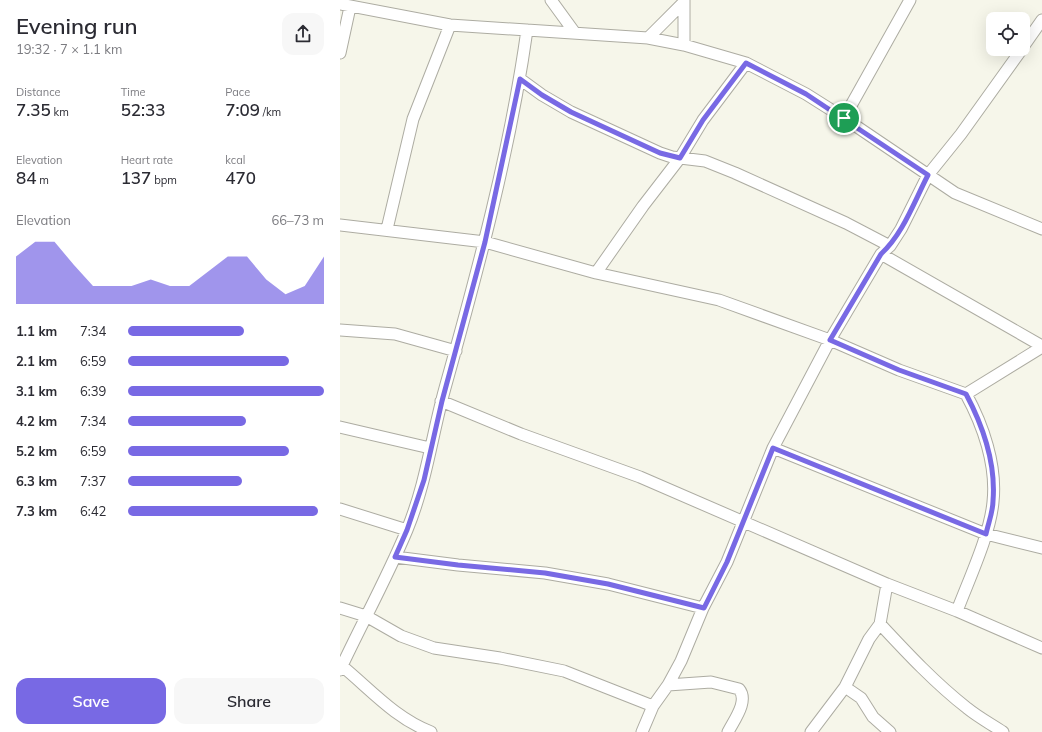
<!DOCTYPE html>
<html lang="en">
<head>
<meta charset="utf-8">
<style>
  :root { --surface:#fff; --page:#f7f7f7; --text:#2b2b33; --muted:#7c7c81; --accent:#7869e4 }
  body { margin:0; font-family:Mulish,sans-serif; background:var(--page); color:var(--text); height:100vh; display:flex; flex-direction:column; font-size:15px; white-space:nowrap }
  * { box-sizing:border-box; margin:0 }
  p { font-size:13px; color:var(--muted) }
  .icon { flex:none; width:22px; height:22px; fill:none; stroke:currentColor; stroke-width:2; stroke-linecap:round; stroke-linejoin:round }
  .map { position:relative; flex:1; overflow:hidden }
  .drawer { display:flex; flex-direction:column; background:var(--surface); width:340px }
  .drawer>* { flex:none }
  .tools { position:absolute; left:646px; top:12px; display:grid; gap:8px }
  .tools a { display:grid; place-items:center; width:44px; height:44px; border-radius:8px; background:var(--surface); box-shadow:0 4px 16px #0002; font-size:20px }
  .pin { position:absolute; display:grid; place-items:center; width:34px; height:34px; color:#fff; margin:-17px; border:2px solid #fff; border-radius:50%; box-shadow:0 1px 4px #0007 }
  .round { display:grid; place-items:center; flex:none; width:42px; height:42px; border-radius:12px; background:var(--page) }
  .overview { display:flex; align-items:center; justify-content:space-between; height:68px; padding:0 16px }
  h1 { font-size:22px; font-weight:600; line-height:30px }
  .figures { display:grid; grid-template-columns:repeat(3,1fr); gap:6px; height:68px; padding:4px 16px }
  .figures div { display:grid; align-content:center }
  .figures b { font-size:17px; font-weight:600 }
  .figures small { font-size:11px; font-weight:400 }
  .figures p { font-size:11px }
  .chart { height:112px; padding:8px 16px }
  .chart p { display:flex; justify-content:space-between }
  .chart svg { width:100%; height:72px; margin-top:4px; fill:var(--accent); opacity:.7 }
  .button { display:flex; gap:8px; margin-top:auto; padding:8px 16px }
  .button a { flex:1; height:46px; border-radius:12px; background:var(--accent); color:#fff; font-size:16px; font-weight:600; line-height:46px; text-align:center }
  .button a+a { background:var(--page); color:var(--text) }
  ul { padding:0 16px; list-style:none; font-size:13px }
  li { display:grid; grid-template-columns:64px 48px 1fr; align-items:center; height:30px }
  li i { height:10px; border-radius:5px; background:var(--accent) }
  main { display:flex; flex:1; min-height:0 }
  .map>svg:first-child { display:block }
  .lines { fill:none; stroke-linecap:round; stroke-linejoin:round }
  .minor-casing { stroke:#adaca2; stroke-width:13 }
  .minor { stroke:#fff; stroke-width:11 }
  .route-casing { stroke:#fff; stroke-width:8 }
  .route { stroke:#7869e4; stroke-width:5 }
</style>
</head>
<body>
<main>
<section class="drawer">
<div class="overview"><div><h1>Evening run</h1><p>19:32 · 7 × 1.1 km</p></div><a class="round"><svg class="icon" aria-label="share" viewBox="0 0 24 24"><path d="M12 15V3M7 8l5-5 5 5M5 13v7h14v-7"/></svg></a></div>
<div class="figures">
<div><p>Distance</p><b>7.35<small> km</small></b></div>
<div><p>Time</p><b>52:33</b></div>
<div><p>Pace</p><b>7:09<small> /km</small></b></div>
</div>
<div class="figures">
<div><p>Elevation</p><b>84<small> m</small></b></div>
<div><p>Heart rate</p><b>137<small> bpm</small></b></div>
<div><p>kcal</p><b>470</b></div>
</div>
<div class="chart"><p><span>Elevation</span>66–73 m</p>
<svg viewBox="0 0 160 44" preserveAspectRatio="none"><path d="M0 44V15L10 6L20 6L30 20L40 33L50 33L60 33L70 29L80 33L90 33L100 24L110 15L120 15L130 29L140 38L150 33L160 15V44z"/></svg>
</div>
<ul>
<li><b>1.1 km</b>7:34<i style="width:59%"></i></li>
<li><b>2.1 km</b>6:59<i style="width:82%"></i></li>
<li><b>3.1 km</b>6:39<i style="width:100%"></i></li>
<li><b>4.2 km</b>7:34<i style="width:60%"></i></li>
<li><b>5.2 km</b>6:59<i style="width:82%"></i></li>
<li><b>6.3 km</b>7:37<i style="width:58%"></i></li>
<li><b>7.3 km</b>6:42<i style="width:97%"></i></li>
</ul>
<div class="button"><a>Save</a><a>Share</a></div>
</section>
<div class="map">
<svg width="702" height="732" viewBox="0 0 702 732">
  <rect width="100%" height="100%" fill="#f6f6ea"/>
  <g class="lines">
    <defs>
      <path id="minor" d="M211 0 235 33
        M344 0V45
        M0 4 110 25 308 38 344 45 406 63 466 94 504 118 615 193 702 229
        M308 38 343 3
        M683 47 702 20
        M0 53 10 7
        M180 79 202 95 231 112 320 153 332 157 365 161 395 173 506 223 550 246
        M504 118 570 0
        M0 225 145 242 256 273 379 300 490 340 559 370 626 394C643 425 657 465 653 502 650 535 629 579 617 611
        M47 229 73 119 110 25
        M541 254 702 346
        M256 273 303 206 340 158 363 120 406 63
        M0 330 55 334 116 351
        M626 394 702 347
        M101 401 181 434 300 477 547 584 617 611 702 648
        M0 427 90 448
        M433 448 646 534 702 548
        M0 509 67 530
        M55 557 118 565 205 573 268 584 363 608
        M0 608 26 616 61 636 94 648 160 658 224 671 313 706
        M540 624C567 653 595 683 627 708 638 717 651 724 663 732
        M2 666C31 690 55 718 91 732
        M0 670C22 623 47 578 67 530 86 484 92 435 105 388 138 270 170 151 187 30
        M328 685 371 682 399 689C409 701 394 720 388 732
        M505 687 521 698 533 717 550 732
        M302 732 313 706 328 685 341 661 363 608 387 562 433 448 490 340 541 254 550 246 561 229 588 175 621 134 682 49
        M471 732 505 687 529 639 540 624 547 584"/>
    </defs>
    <use href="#minor" class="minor-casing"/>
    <use href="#minor" class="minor"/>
  </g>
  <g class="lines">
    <defs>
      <path id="route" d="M406 63 466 94 588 175C574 202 563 234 541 254L490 340 559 370 626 394C643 426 656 464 653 501 653 512 648 524 646 534L433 448 387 562 364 608 268 584 205 573 118 565 55 557 67 530 84 480 102 401 145 242 180 79 202 95 231 112 320 153 340 158 363 120Z"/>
    </defs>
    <use href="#route" class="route-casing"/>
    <use href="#route" class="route"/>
  </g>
</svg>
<div class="tools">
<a><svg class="icon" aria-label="locate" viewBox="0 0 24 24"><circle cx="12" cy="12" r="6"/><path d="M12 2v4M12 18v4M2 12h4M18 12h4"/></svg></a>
</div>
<div class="pin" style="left:504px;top:118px;background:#1e9e55"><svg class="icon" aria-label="arrive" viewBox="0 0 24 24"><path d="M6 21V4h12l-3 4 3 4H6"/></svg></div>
</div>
</main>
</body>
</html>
